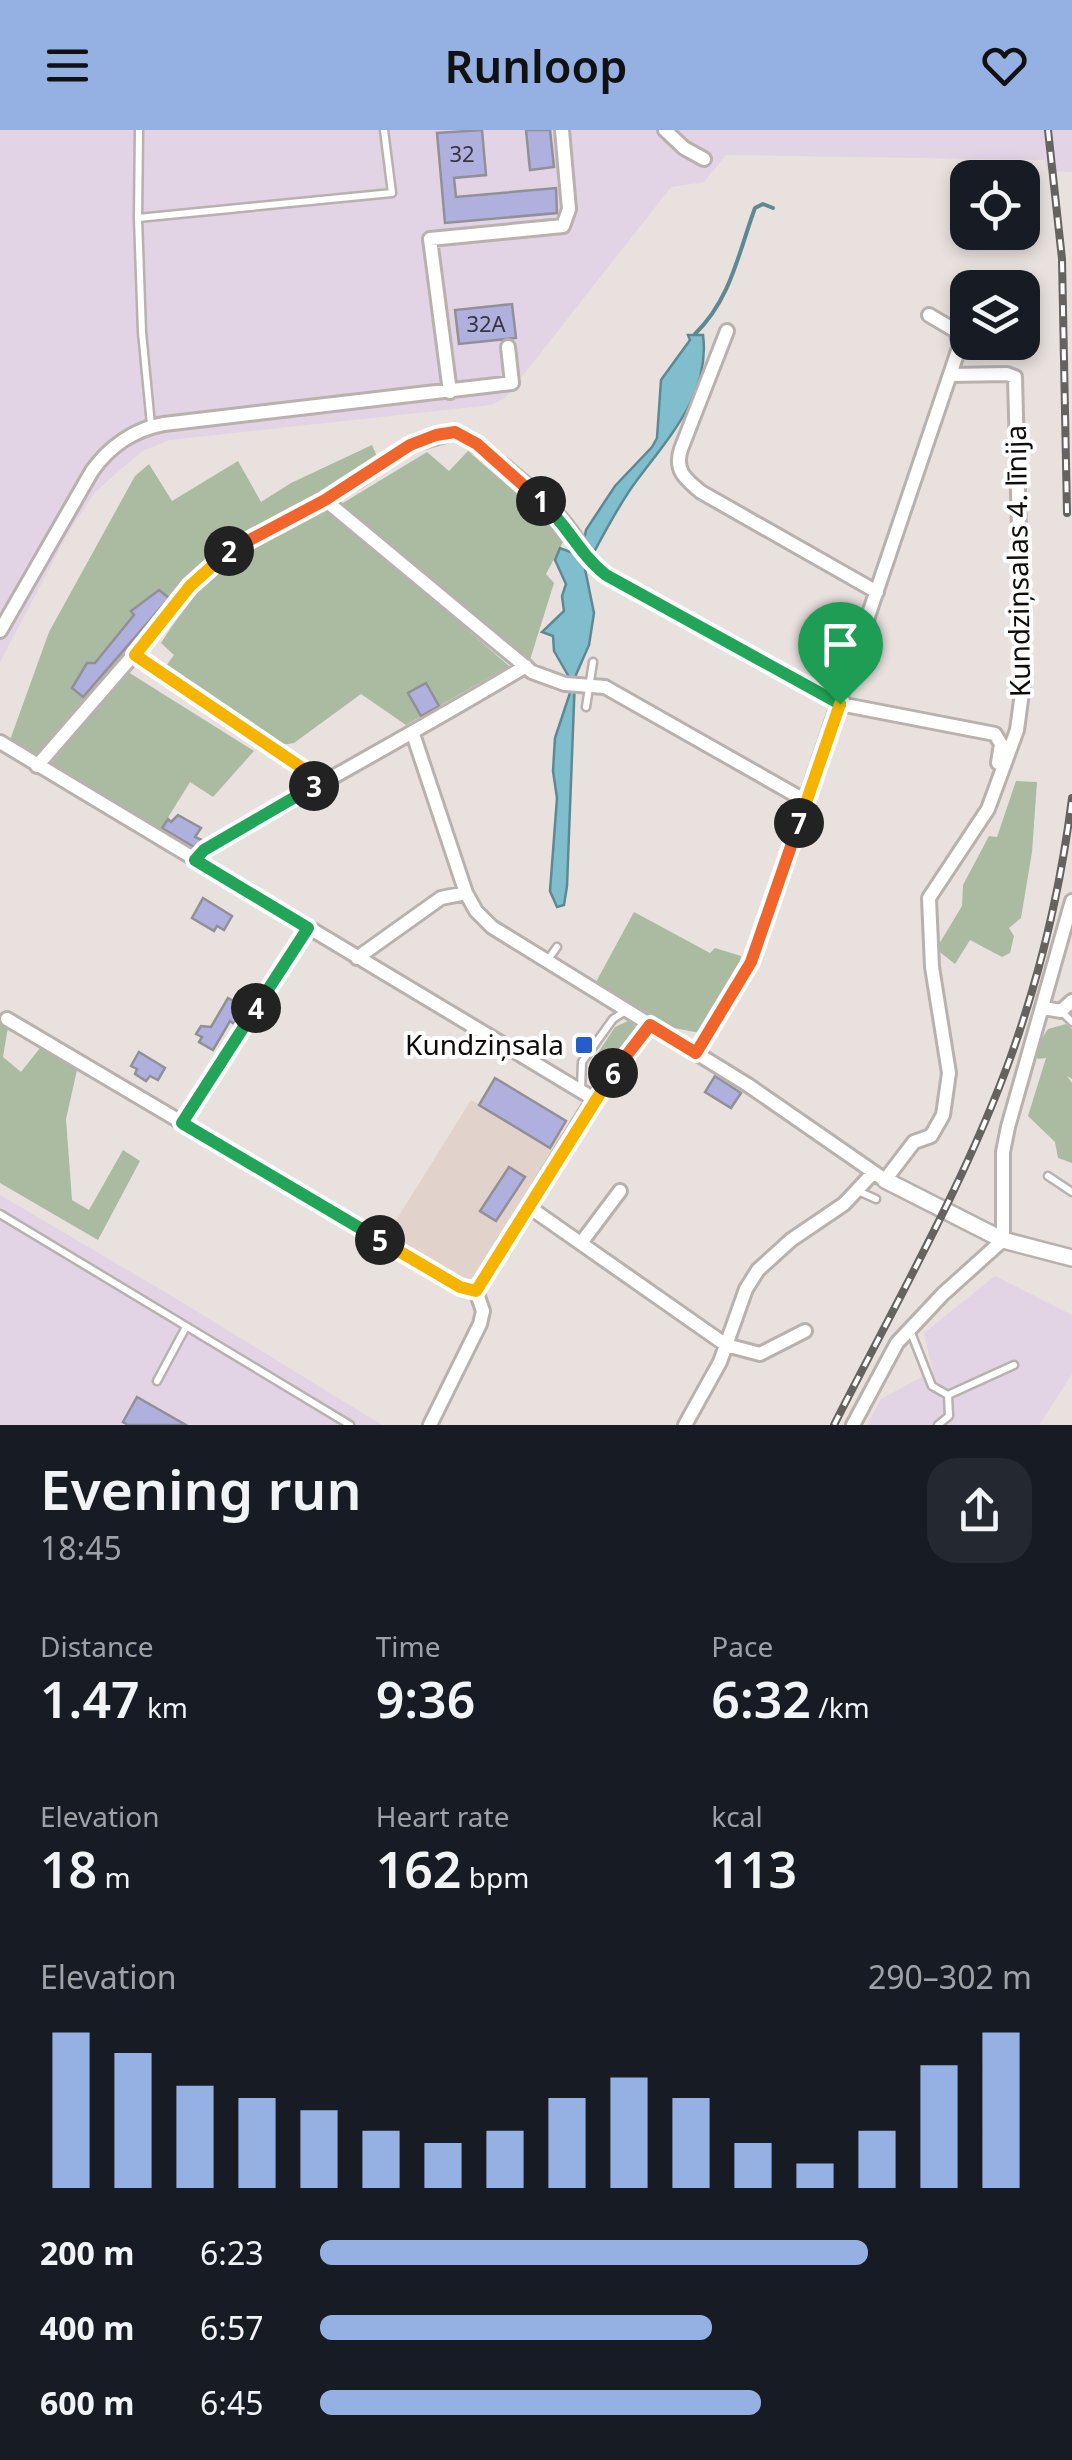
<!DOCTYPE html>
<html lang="en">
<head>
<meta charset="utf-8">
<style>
  :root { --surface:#171b24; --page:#242831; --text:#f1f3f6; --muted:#9ea1a6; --accent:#95b0e3 }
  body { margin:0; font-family:"Noto Sans",sans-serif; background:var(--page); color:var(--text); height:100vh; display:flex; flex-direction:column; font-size:38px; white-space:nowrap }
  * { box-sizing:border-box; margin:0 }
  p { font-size:32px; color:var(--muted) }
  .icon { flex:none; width:55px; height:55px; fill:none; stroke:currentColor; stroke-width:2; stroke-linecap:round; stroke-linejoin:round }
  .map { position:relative; height:1295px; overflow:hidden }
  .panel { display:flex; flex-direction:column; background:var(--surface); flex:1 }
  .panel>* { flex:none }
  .controls { position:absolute; left:950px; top:30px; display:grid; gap:20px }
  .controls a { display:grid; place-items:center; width:90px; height:90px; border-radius:20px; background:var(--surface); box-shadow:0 5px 15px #0003; font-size:50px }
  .pin { position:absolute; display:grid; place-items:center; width:85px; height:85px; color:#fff; margin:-102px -42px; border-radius:50% 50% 50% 0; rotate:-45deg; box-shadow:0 0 10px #0007 }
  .pin .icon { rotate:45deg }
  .km { position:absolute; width:50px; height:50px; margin:-25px; border-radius:50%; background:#222; color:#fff; font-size:28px; line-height:50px; text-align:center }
  .round { display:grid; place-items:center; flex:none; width:105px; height:105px; border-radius:30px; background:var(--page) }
  .headline { display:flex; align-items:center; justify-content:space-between; height:170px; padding:0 40px }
  h1 { font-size:55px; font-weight:600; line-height:75px }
  .stats { display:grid; grid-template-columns:repeat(3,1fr); gap:15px; height:170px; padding:10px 40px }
  .stats div { display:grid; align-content:center }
  .stats b { font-size:50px; font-weight:600 }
  .stats small { font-size:28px; font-weight:400 }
  .stats p { font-size:28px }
  .chart { height:280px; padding:20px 40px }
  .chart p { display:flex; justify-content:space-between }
  .chart svg { width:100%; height:180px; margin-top:10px; stroke:var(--accent); stroke-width:6 }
  ul { padding:0 40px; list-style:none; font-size:32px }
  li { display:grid; grid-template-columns:160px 120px 1fr; align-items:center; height:75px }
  li i { height:25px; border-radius:12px; background:var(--accent) }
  header { display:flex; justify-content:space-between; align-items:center; height:130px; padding:0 40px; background:var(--accent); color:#111; font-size:45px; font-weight:600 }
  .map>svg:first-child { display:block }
  .industrial { fill:#e2d3e5 }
  .built { fill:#e1d2cb }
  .green { fill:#aabba1 }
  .water { fill:#80bece; stroke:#5e8994; stroke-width:2.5 }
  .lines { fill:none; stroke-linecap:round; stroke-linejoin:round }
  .stream { stroke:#5e8994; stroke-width:4 }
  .building { fill:#b0b0df; stroke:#909096; stroke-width:2.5 }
  .service-casing { stroke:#b8b1ae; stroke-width:11 }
  .minor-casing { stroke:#b8b1ae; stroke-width:18 }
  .tertiary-casing { stroke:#b8b1ae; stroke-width:20 }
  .service { stroke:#fff; stroke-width:6 }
  .minor { stroke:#fff; stroke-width:12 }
  .tertiary { stroke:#fff; stroke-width:15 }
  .rail-casing { stroke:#666260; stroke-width:8 }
  .rail { stroke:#fff; stroke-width:4; stroke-dasharray:11; stroke-linecap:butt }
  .split-1-casing { stroke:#fff; stroke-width:20 }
  .split-2-casing { stroke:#fff; stroke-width:20 }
  .split-3-casing { stroke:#fff; stroke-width:20 }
  .split-4-casing { stroke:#fff; stroke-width:20 }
  .split-5-casing { stroke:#fff; stroke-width:20 }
  .split-6-casing { stroke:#fff; stroke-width:20 }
  .split-7-casing { stroke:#fff; stroke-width:20 }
  .split-8-casing { stroke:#fff; stroke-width:20 }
  .split-1 { stroke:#22a559; stroke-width:12 }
  .split-2 { stroke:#f0652b; stroke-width:12 }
  .split-3 { stroke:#f5b400; stroke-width:12 }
  .split-4 { stroke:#22a559; stroke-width:12 }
  .split-5 { stroke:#22a559; stroke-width:12 }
  .split-6 { stroke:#f5b400; stroke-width:12 }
  .split-7 { stroke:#f0652b; stroke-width:12 }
  .split-8 { stroke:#f5b400; stroke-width:12 }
  .poi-dot { fill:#245ecb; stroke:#fff; stroke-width:4 }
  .labels { text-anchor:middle; stroke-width:8; stroke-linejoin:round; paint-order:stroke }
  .number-label { font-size:22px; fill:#363540 }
  .street-label { font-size:28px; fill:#0e0c0b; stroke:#fff }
  .poi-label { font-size:28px; fill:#0e0c0b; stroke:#fff; text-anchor:end }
</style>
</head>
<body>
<header><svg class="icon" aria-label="menu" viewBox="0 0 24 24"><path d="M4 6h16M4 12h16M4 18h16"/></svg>Runloop<svg class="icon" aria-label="heart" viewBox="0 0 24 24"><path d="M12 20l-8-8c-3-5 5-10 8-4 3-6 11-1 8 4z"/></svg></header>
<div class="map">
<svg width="1072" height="1295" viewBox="0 0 1072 1295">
  <rect width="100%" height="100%" fill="#e8e1de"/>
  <path class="industrial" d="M0 0H1072V42L1047 41 1045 30 726 25 704 52 671 57 505 268 491 275 170 310 142 321 95 362 68 403 0 532Z
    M0 1065 180 1171 382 1295H0Z
    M995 1146 1072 1185V1244L1039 1295H867L881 1269 933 1241 924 1203Z"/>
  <path class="built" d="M495 948 566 991 559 1003 567 1009 474 1153 465 1155 384 1110 471 970 479 974Z"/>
  <path class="green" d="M372 315 378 329 209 426 36 630 10 610 49 502 135 346 149 334 172 371 238 331 261 372 291 353Z
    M468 321 551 393 563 412 546 444 554 453 529 533 338 376 427 322 449 341Z
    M325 376 509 536 406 595 361 564 294 613 275 616 163 540 174 525 161 513C209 437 250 419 325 376Z
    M128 542 254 621 213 667 190 652 159 702 49 636Z
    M1016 651 1037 652 1032 722 1021 788 1009 798 1014 806 1010 823 1002 827 970 810 955 834 936 819 962 776 963 755 989 706 997 707Z
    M634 782 710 823 715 818 741 826 739 839 743 841 709 895 700 903 674 898 596 852Z
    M628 891 636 897 634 906 599 949 592 950 588 938 615 897Z
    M0 892 8 897 3 927 21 942 40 918 77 940 66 989 72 1070 89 1080 123 1020 140 1031 98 1110 0 1053Z
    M1066 894 1072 899V949L1067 946 1072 953V1033L1058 1028 1055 1012 1028 986 1046 928 1038 929 1034 920 1048 899Z"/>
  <path class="water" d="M688 205H703C711 266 665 311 632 357 614 383 600 411 585 439L594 483 589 515 575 547 567 756 564 775 557 777 550 761 557 668 553 641 555 608 573 554 554 521 553 506 542 502 564 481 562 466 566 454 555 430 560 418 573 423 582 421 586 400 615 356 652 317 657 308 661 250 690 210Z"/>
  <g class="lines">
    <path class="stream" d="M695 204C731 169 738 124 755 78L763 74 773 78"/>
  </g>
  <path class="building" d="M482 0 486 45 454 48 456 67 556 58 557 83 445 93 437 3Z
    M526 0H550L554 37 530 40Z
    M512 174 516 208 459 214 455 180Z
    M159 460 169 468 83 567 72 558 87 533H95L134 485 131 481Z
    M426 553 439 576 421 586 408 563Z
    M178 685 201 698 195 707 202 710 194 717 162 698 168 689 171 692Z
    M203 768 232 786 224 800 217 796 214 801 192 788Z
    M228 868 242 876V881L234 894 230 891 213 920 199 912 202 907 196 904 201 896 211 897Z
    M139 922 165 938 158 950 150 946 146 951 135 944 137 939 131 936Z
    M715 946 741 963 731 978 705 962Z
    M495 948 566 991 550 1018 479 975Z
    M509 1037 525 1047 496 1091 480 1081Z
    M137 1267 186 1295H128L123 1292Z"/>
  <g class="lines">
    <defs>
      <path id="service" d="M138 88 139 0
        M151 295 142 202 138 88 392 63 384 0
        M586 577 593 532
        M547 831 557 817
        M1062 882 1072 892
        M581 959 582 932 613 889 627 880
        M1048 1046 1072 1062
        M858 1061 876 1069
        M0 1084 350 1295
        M910 1200 932 1256 948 1265 1014 1235
        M157 1251 186 1197
        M938 1295 949 1286 948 1265"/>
      <path id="minor" d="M665 0 684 18 704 29
        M984 158H996
        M968 168 962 187 968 202
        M727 201 681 319C674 340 685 349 701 362L877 462
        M986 212H994
        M450 262 430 109 563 96 569 79 562 0
        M325 370 532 542 565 554 605 557 806 671
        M0 501 92 341C109 317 134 299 164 294L512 253 508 217
        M135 525 302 638 315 655
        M413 604 466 763 476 781 492 797 748 955 885 1050 914 1012 931 1006 943 985 949 943 932 837 929 768 988 679 1017 600 1023 555 1015 247 1007 244 950 245
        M0 612 594 969
        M37 636 215 431 357 351 410 315 455 302C490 322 536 360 563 391 579 409 585 429 606 445L840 574 995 604 1001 614 998 633
        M195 730 205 720C311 658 420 600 526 536
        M357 828 441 768 466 763
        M1044 878 1061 881 1072 871
        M7 889 460 1157 476 1161
        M695 923 751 832 960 215 956 201 929 185
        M182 993 308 798
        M529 1077 726 1215 760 1224 805 1201
        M581 1113 620 1061
        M476 1161 594 969 650 895
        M430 1295 480 1194 483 1181 476 1161
        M685 1295 720 1232 746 1159 758 1140 791 1110 844 1074 873 1043
        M853 1295 897 1213 943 1164 1003 1110V1022L1008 997 1072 771"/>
      <path id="tertiary" d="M885 1050 1003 1110 1072 1128"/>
    </defs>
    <use href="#service" class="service-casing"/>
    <use href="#minor" class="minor-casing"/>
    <use href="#tertiary" class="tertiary-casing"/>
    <use href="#service" class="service"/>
    <use href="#minor" class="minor"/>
    <use href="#tertiary" class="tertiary"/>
    <defs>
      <path id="rail" d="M1048 0 1062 129 1067 383
        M834 1295C895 1174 965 1053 1011 926 1041 842 1061 756 1072 668"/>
    </defs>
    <use href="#rail" class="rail-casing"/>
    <use href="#rail" class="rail"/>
  </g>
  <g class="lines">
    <defs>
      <path id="split-1" d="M541 371C566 393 579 424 606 445L840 574"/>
      <path id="split-2" d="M229 421 325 370 410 315 436 305 455 302 477 314 541 371"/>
      <path id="split-3" d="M229 421 190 456 135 525 302 638 314 656"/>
      <path id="split-4" d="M256 878 308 798 195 730 204 720 314 656"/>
      <path id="split-5" d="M256 878 182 993 380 1110"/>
      <path id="split-6" d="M380 1110 460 1157 476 1161 613 943"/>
      <path id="split-7" d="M613 943 650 895 696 923 751 832 799 693"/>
      <path id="split-8" d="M799 693 840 574"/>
    </defs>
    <use href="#split-1" class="split-1-casing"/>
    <use href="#split-2" class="split-2-casing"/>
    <use href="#split-3" class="split-3-casing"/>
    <use href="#split-4" class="split-4-casing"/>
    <use href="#split-5" class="split-5-casing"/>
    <use href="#split-6" class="split-6-casing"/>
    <use href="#split-7" class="split-7-casing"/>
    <use href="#split-8" class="split-8-casing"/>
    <use href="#split-1" class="split-1"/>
    <use href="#split-2" class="split-2"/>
    <use href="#split-3" class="split-3"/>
    <use href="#split-4" class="split-4"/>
    <use href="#split-5" class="split-5"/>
    <use href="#split-6" class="split-6"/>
    <use href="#split-7" class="split-7"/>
    <use href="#split-8" class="split-8"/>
  </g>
  <rect class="poi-dot" x="574" y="905" width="20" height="20" rx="5"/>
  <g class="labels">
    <g class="number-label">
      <text x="462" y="32">32</text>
      <text x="486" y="202">32A</text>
    </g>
    <g class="street-label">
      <text transform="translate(1018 431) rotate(-91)" y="10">Kundziņsalas 4. līnija</text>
    </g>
    <g class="poi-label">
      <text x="564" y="925">Kundziņsala</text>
    </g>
  </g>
</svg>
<div class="controls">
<a><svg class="icon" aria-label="locate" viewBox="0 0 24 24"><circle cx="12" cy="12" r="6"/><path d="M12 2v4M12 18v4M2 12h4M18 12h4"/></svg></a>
<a><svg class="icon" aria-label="layers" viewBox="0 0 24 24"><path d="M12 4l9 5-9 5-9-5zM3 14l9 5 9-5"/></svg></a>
</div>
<div class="pin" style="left:840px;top:574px;background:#1e9e55"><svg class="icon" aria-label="arrive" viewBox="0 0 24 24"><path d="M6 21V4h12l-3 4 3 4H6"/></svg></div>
<b class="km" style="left:541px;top:371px">1</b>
<b class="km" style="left:229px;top:421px">2</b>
<b class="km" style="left:314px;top:656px">3</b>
<b class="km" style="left:256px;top:878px">4</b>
<b class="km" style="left:380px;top:1110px">5</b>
<b class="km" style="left:613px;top:943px">6</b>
<b class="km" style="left:799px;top:693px">7</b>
</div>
<section class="panel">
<div class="headline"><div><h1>Evening run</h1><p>18:45</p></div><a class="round"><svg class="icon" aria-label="share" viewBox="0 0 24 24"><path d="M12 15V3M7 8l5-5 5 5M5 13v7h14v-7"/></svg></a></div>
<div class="stats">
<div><p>Distance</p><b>1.47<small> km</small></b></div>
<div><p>Time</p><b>9:36</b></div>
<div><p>Pace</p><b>6:32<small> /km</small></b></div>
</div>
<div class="stats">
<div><p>Elevation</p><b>18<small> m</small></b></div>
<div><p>Heart rate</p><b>162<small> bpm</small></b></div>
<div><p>kcal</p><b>113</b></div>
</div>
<div class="chart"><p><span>Elevation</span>290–302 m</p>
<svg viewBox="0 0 160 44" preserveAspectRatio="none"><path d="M5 44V6M15 44V11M25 44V19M35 44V22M45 44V25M55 44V30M65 44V33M75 44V30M85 44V22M95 44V17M105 44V22M115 44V33M125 44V38M135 44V30M145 44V14M155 44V6"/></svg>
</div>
<ul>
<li><b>200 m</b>6:23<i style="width:77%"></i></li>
<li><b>400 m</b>6:57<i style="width:55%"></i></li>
<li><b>600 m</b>6:45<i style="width:62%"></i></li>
</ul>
</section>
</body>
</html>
